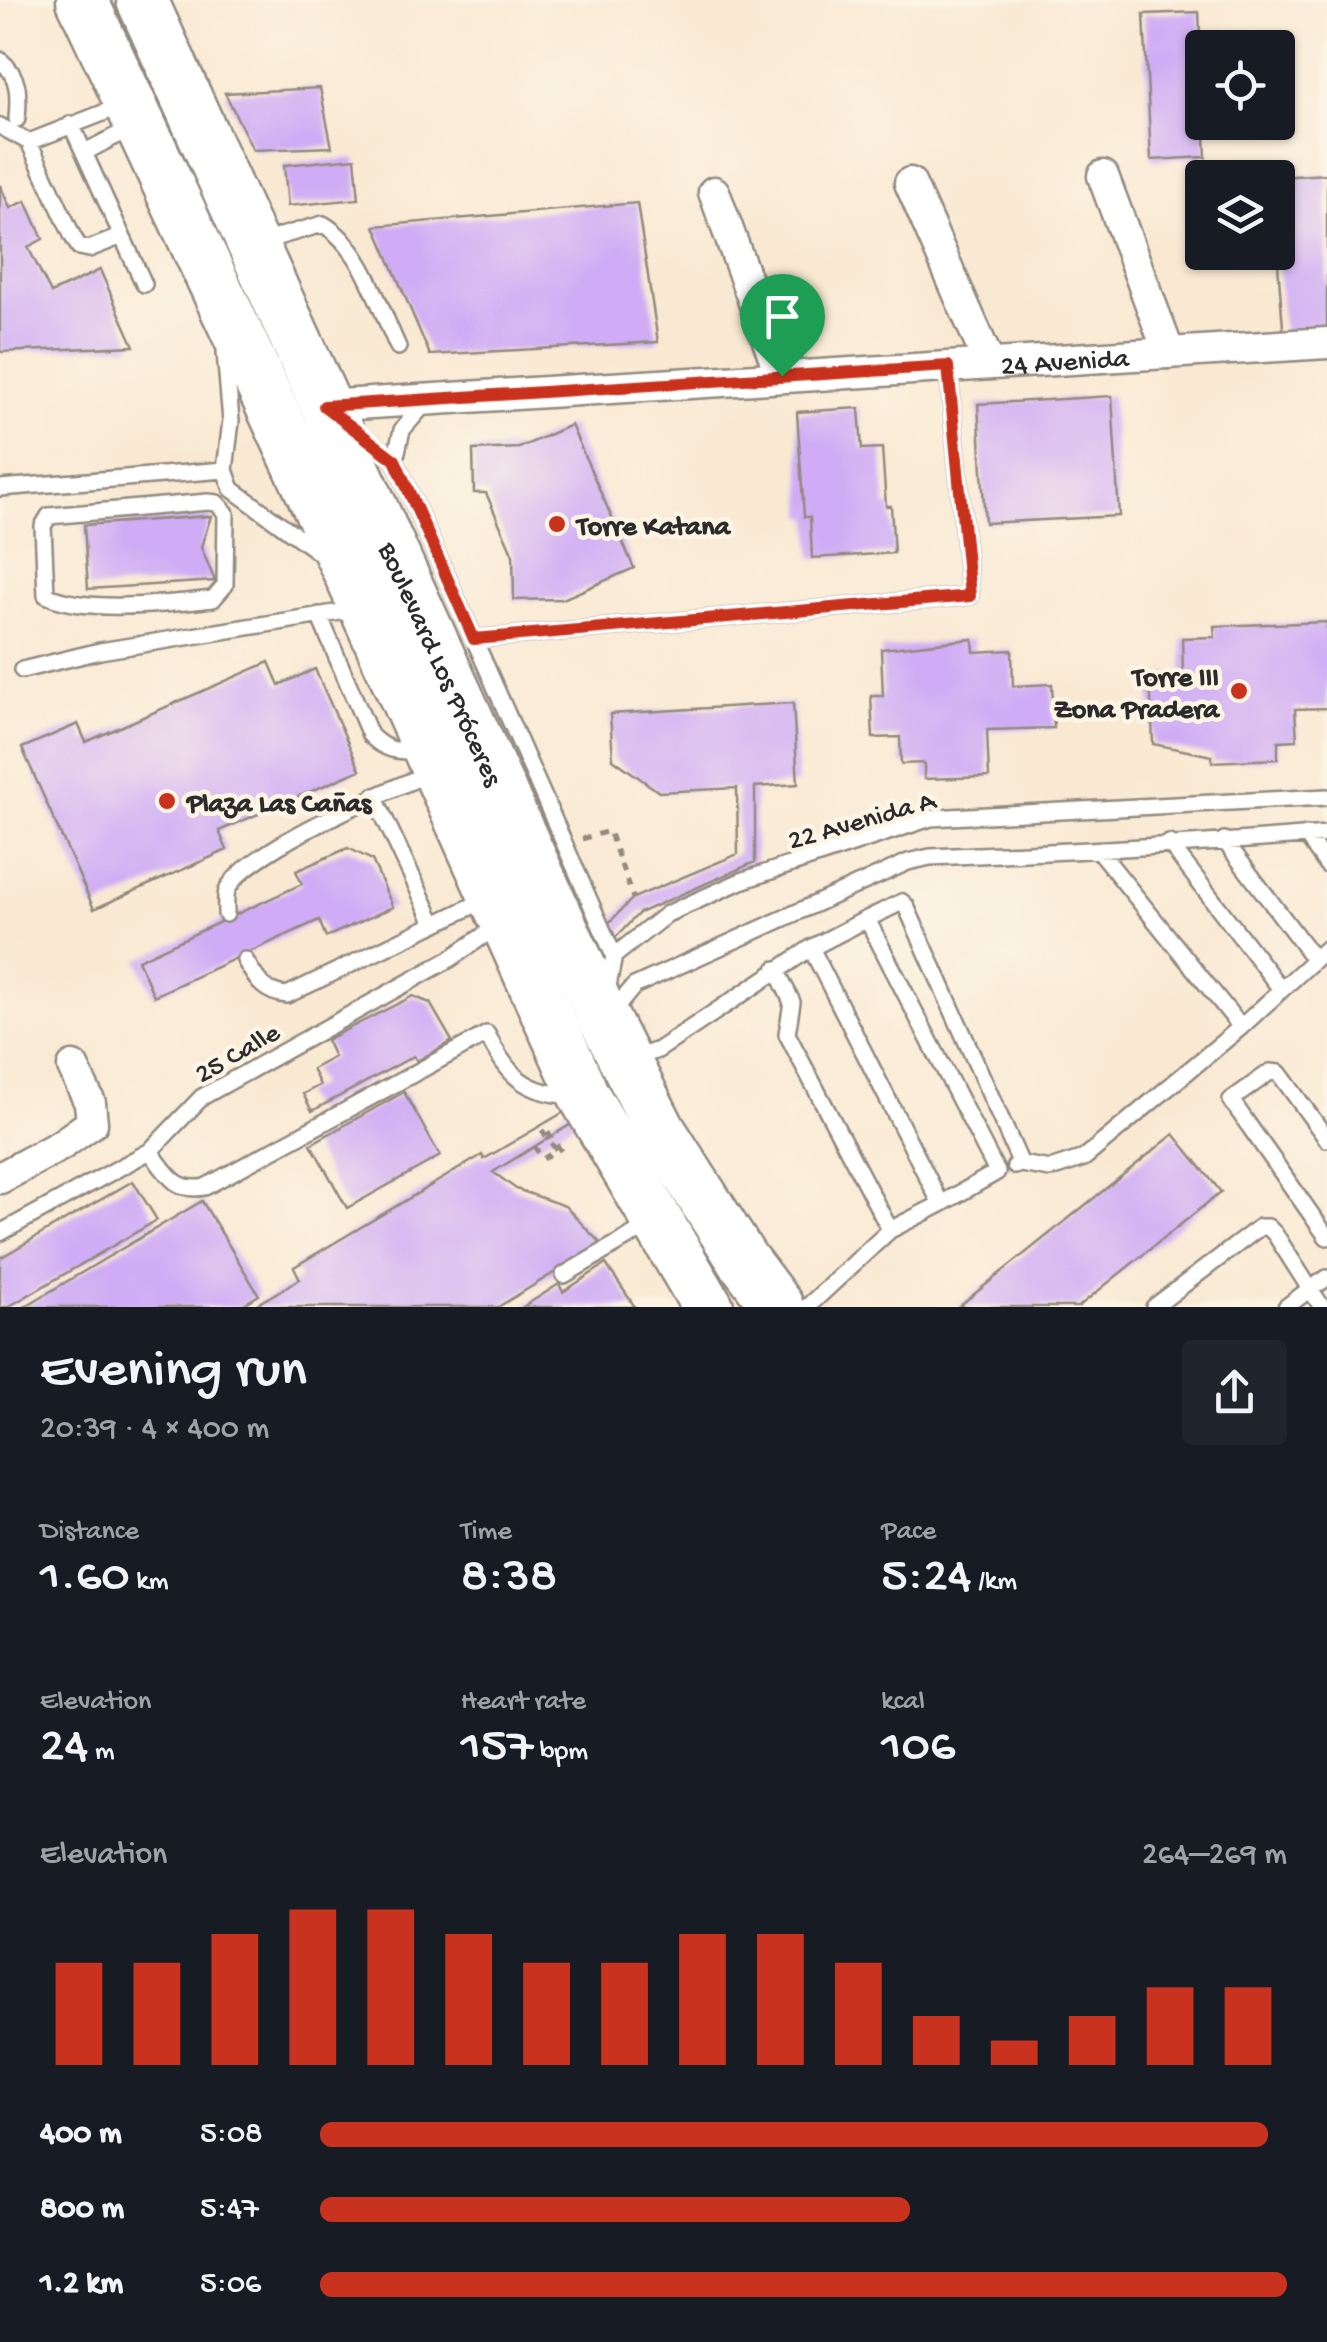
<!DOCTYPE html>
<html lang="en">
<head>
<meta charset="utf-8">
<style>
  :root { --surface:#171b24; --page:#20242c; --text:#f1f3f6; --muted:#9ea1a6; --accent:#c8321e }
  body { margin:0; font-family:"Gochi Hand",sans-serif; background:var(--page); color:var(--text); height:100vh; display:flex; flex-direction:column; font-size:38px; white-space:nowrap }
  * { box-sizing:border-box; margin:0 }
  p { font-size:32px; color:var(--muted) }
  .icon { flex:none; width:55px; height:55px; fill:none; stroke:currentColor; stroke-width:2; stroke-linecap:round; stroke-linejoin:round }
  .map { position:relative; height:1307px; overflow:hidden }
  .panel { display:flex; flex-direction:column; background:var(--surface); flex:1 }
  .panel>* { flex:none }
  .controls { position:absolute; left:1185px; top:30px; display:grid; gap:20px }
  .controls a { display:grid; place-items:center; width:110px; height:110px; border-radius:10px; background:var(--surface); box-shadow:0 2px 8px #0004; font-size:50px }
  .pin { position:absolute; display:grid; place-items:center; width:85px; height:85px; color:#fff; margin:-102px -42px; border-radius:50% 50% 50% 0; rotate:-45deg; box-shadow:0 0 10px #0007 }
  .pin .icon { rotate:45deg }
  .round { display:grid; place-items:center; flex:none; width:105px; height:105px; border-radius:10px; background:var(--page) }
  .summary { display:flex; align-items:center; justify-content:space-between; height:170px; padding:0 40px }
  h1 { font-size:55px; font-weight:600; line-height:75px }
  .metrics { display:grid; grid-template-columns:repeat(3,1fr); gap:15px; height:170px; padding:10px 40px }
  .metrics div { display:grid; align-content:center }
  .metrics b { font-size:50px; font-weight:600 }
  .metrics small { font-size:28px; font-weight:400 }
  .metrics p { font-size:28px }
  .chart { height:280px; padding:20px 40px }
  .chart p { display:flex; justify-content:space-between }
  .chart svg { width:100%; height:180px; margin-top:10px; stroke:var(--accent); stroke-width:6 }
  ul { padding:0 40px; list-style:none; font-size:32px }
  li { display:grid; grid-template-columns:160px 120px 1fr; align-items:center; height:75px }
  li i { height:25px; border-radius:12px; background:var(--accent) }
  .map>svg:first-child { display:block }
  .building { fill:#cfacf5 }
  .lines { fill:none; stroke-linecap:round; stroke-linejoin:round }
  .service-casing { stroke:#928a7f; stroke-width:20 }
  .minor-casing { stroke:#928a7f; stroke-width:35 }
  .trunk-casing { stroke:#928a7f; stroke-width:55 }
  .path { stroke:#928a7f; stroke-width:5; stroke-dasharray:8 8; stroke-linecap:butt }
  .service { stroke:#fff; stroke-width:15 }
  .minor { stroke:#fff; stroke-width:30 }
  .trunk { stroke:#fff; stroke-width:50 }
  .route-casing { stroke:#fff; stroke-width:20 }
  .route { stroke:#c8321e; stroke-width:12 }
  .poi-dot { fill:#c8321e; stroke:#fcf5e5; stroke-width:4 }
  .labels { text-anchor:middle; stroke-width:9; stroke-linejoin:round; paint-order:stroke }
  .street-label { font-size:28px; fill:#2b2b2b; stroke:#fcf5e5 }
  .poi-label { font-size:28px; font-weight:bold; fill:#2b2b2b; stroke:#fcf5e5; text-anchor:start }
</style>
</head>
<body>
<div class="map">
<svg width="1327" height="1307" viewBox="0 0 1327 1307">
  <rect width="100%" height="100%" fill="#fcf5e5"/>
  <filter id="ink" filterUnits="userSpaceOnUse"><feTurbulence type="fractalNoise" baseFrequency=".01" numOctaves="2"/><feDisplacementMap in="SourceGraphic" scale="20" xChannelSelector="R" yChannelSelector="G"/><feConvolveMatrix kernelMatrix="1 2 1 2 8 2 1 2 1" color-interpolation-filters="sRGB"/></filter>
  <filter id="wash" filterUnits="userSpaceOnUse"><feTurbulence type="fractalNoise" baseFrequency=".0048" numOctaves="4" result="noise"/><feDisplacementMap in="SourceGraphic" scale="40" xChannelSelector="R" yChannelSelector="G"/><feGaussianBlur stdDeviation="2.25" result="paint"/><feColorMatrix in="noise" values="0 0 0 0 0 0 0 0 0 0 0 0 0 0 0 0 0 1.4 0 .05"/><feComposite in="paint" operator="in"/></filter>
  <g filter="url(#wash)">
    <rect width="100%" height="100%" fill="#f9e9d3"/>
    <g id="blocks">
      <path class="building" d="M1199 12 1206 157 1151 160 1144 14Z
        M320 88 332 147 253 150 225 93Z
        M355 158 359 199 288 206 284 165Z
        M1327 174V338L1284 340 1277 252 1278 177Z
        M0 185 10 208 26 201 43 239 28 247 51 293 100 270 134 346 0 352Z
        M637 203 658 342 430 355 375 226Z
        M1112 396 1119 516 985 523 978 404Z
        M859 408 862 449 882 448 886 506H891L894 553 812 558 810 517H804L797 412Z
        M571 425 634 568 563 599 514 600 513 555 486 493H474L473 450 519 448Z
        M211 516 201 547 215 581 88 589 84 525Z
        M1327 622V708L1295 709 1297 740 1278 741V759L1212 762V756L1153 744 1150 675 1183 674 1182 638 1215 637 1214 626Z
        M973 639 974 652 1012 650 1013 686 1052 684 1054 728 987 730 989 777 924 779V763L901 764 900 737 873 738 871 696H883L881 649Z
        M269 662 279 685 315 669 360 770 219 831 227 850 94 909 22 748 78 724 86 742Z
        M793 703 798 784 755 787V862L639 913 567 989 617 1096 493 1172 516 1189 565 1206 601 1244 498 1307H252L300 1279 294 1267 482 1155 484 1159 598 1092 548 986 633 898 738 854 737 788 659 792 613 759 610 714Z
        M348 848 372 860 393 907 326 937 319 920 154 996 138 960 302 884 296 871Z
        M413 996 430 1003 452 1041 417 1061 414 1056 312 1111 303 1094 320 1085 312 1069 334 1057 326 1040Z
        M404 1092 440 1156 347 1208 311 1144Z
        M1174 1134 1221 1192 1078 1307H958Z
        M133 1181 157 1220 8 1307H0V1258Z
        M202 1201 259 1295 239 1307H24Z
        M606 1264 635 1307H523L559 1284 563 1292Z"/>
    </g>
  </g>
  <g filter="url(#ink)">
    <use href="#blocks" fill-opacity="0" stroke="#928a7f" stroke-width="2.5"/>
    <g class="lines">
      <defs>
        <path id="service" d="M0 60C20 76 19 95 17 119
          M71 124 122 236 89 249 79 247 73 237 29 142 126 104
          M0 126 29 142
          M85 152 135 126
          M122 236 144 284
          M260 242 323 224C363 247 379 307 398 347
          M225 352 231 421 225 470 232 489 324 556
          M352 428 395 460 614 956
          M395 460 402 430 428 400
          M0 488 225 470
          M208 502 217 503 226 513 225 585 213 599C168 604 86 614 46 595L43 526 49 516Z
          M319 615 370 735C384 750 400 754 420 749
          M474 639 970 596 948 366
          M22 670 100 651 359 609
          M374 796 434 923
          M1306 835 1327 865
          M1224 840 1314 959
          M1169 843 1280 988
          M1099 851 1241 1027
          M226 914C226 907 225 897 227 891 240 853 391 789 430 773
          M867 919 902 902 906 906 1021 1164 1015 1166
          M811 948 941 1204 890 1230
          M245 960C257 980 263 993 287 995L489 898
          M776 969 792 1002 787 1034 890 1230 807 1307
          M607 991 614 956 667 914 741 881 931 818 1327 797
          M611 1014 634 986 908 862 930 857C1063 852 1195 845 1327 834
          M630 1060 658 1050 811 948 867 919 997 1172 941 1204
          M1327 1139 1279 1073 1270 1072 1231 1100 1327 1237
          M150 1151C166 1172 175 1193 205 1187L487 1034C507 1076 526 1094 575 1096
          M1021 1164 1050 1169 1084 1158 1241 1027 1327 948
          M0 1233 150 1151 202 1097 450 959 500 924
          M564 1275 651 1224
          M1154 1307 1260 1227H1268L1275 1234 1310 1289 1286 1307
          M1322 1307 1310 1289 1327 1278"/>
        <g id="minor">
          <path d="M1103 176 1169 353"/>
          <path d="M910 183 989 363"/>
          <path d="M714 192 781 376"/>
          <path id="s1" d="M324 406 1327 343"/>
          <path d="M0 1178 61 1145 92 1123 90 1103 73 1067"/>
        </g>
        <g id="trunk">
          <path d="M82 0 349 573 584 1096 708 1307"/>
          <path id="s2" d="M142 0 603 1017 660 1130 742 1259 778 1307"/>
        </g>
      </defs>
      <use href="#service" class="service-casing"/>
      <use href="#minor" class="minor-casing"/>
      <use href="#trunk" class="trunk-casing"/>
      <path class="path" d="M582 839 609 831 633 898
        M534 1146 543 1159 556 1150 542 1130 545 1128 561 1151"/>
      <use href="#service" class="service"/>
      <use href="#minor" class="minor"/>
      <use href="#trunk" class="trunk"/>
    </g>
  </g>
  <g class="lines" filter="url(#ink)">
    <defs>
      <path id="route" d="M948 366 970 596 474 639 395 460 324 406Z"/>
    </defs>
    <use href="#route" class="route-casing"/>
    <use href="#route" class="route"/>
  </g>
  <g class="poi-dot">
    <circle cx="557" cy="524" r="10"/>
    <circle cx="1239" cy="691" r="10"/>
    <circle cx="167" cy="801" r="10"/>
  </g>
  <g class="labels">
    <g class="street-label">
      <text dy="10" stroke="none"><textPath href="#s1" startOffset="742">24 Avenida</textPath></text>
      <text dy="10" stroke="none"><textPath href="#s2" startOffset="728">Boulevard Los Próceres</textPath></text>
      <text transform="translate(861 818) rotate(-16)" y="10">22 Avenida A</text>
      <text transform="translate(236 1051) rotate(-30)" y="10">25 Calle</text>
    </g>
    <g class="poi-label">
      <text x="577" y="534">Torre Katana</text>
      <text x="1219" y="685" text-anchor="end">Torre III<tspan x="1219" dy="32">Zona Pradera</tspan></text>
      <text x="187" y="811">Plaza Las Cañas</text>
    </g>
  </g>
</svg>
<div class="controls">
<a><svg class="icon" aria-label="locate" viewBox="0 0 24 24"><circle cx="12" cy="12" r="6"/><path d="M12 2v4M12 18v4M2 12h4M18 12h4"/></svg></a>
<a><svg class="icon" aria-label="layers" viewBox="0 0 24 24"><path d="M12 4l9 5-9 5-9-5zM3 14l9 5 9-5"/></svg></a>
</div>
<div class="pin" style="left:782px;top:376px;background:#1e9e55"><svg class="icon" aria-label="arrive" viewBox="0 0 24 24"><path d="M6 21V4h12l-3 4 3 4H6"/></svg></div>
</div>
<section class="panel">
<div class="summary"><div><h1>Evening run</h1><p>20:39 · 4 × 400 m</p></div><a class="round"><svg class="icon" aria-label="share" viewBox="0 0 24 24"><path d="M12 15V3M7 8l5-5 5 5M5 13v7h14v-7"/></svg></a></div>
<div class="metrics">
<div><p>Distance</p><b>1.60<small> km</small></b></div>
<div><p>Time</p><b>8:38</b></div>
<div><p>Pace</p><b>5:24<small> /km</small></b></div>
</div>
<div class="metrics">
<div><p>Elevation</p><b>24<small> m</small></b></div>
<div><p>Heart rate</p><b>157<small> bpm</small></b></div>
<div><p>kcal</p><b>106</b></div>
</div>
<div class="chart"><p><span>Elevation</span>264–269 m</p>
<svg viewBox="0 0 160 44" preserveAspectRatio="none"><path d="M5 44V19M15 44V19M25 44V12M35 44V6M45 44V6M55 44V12M65 44V19M75 44V19M85 44V12M95 44V12M105 44V19M115 44V32M125 44V38M135 44V32M145 44V25M155 44V25"/></svg>
</div>
<ul>
<li><b>400 m</b>5:08<i style="width:98%"></i></li>
<li><b>800 m</b>5:47<i style="width:61%"></i></li>
<li><b>1.2 km</b>5:06<i style="width:100%"></i></li>
</ul>
</section>
</body>
</html>
